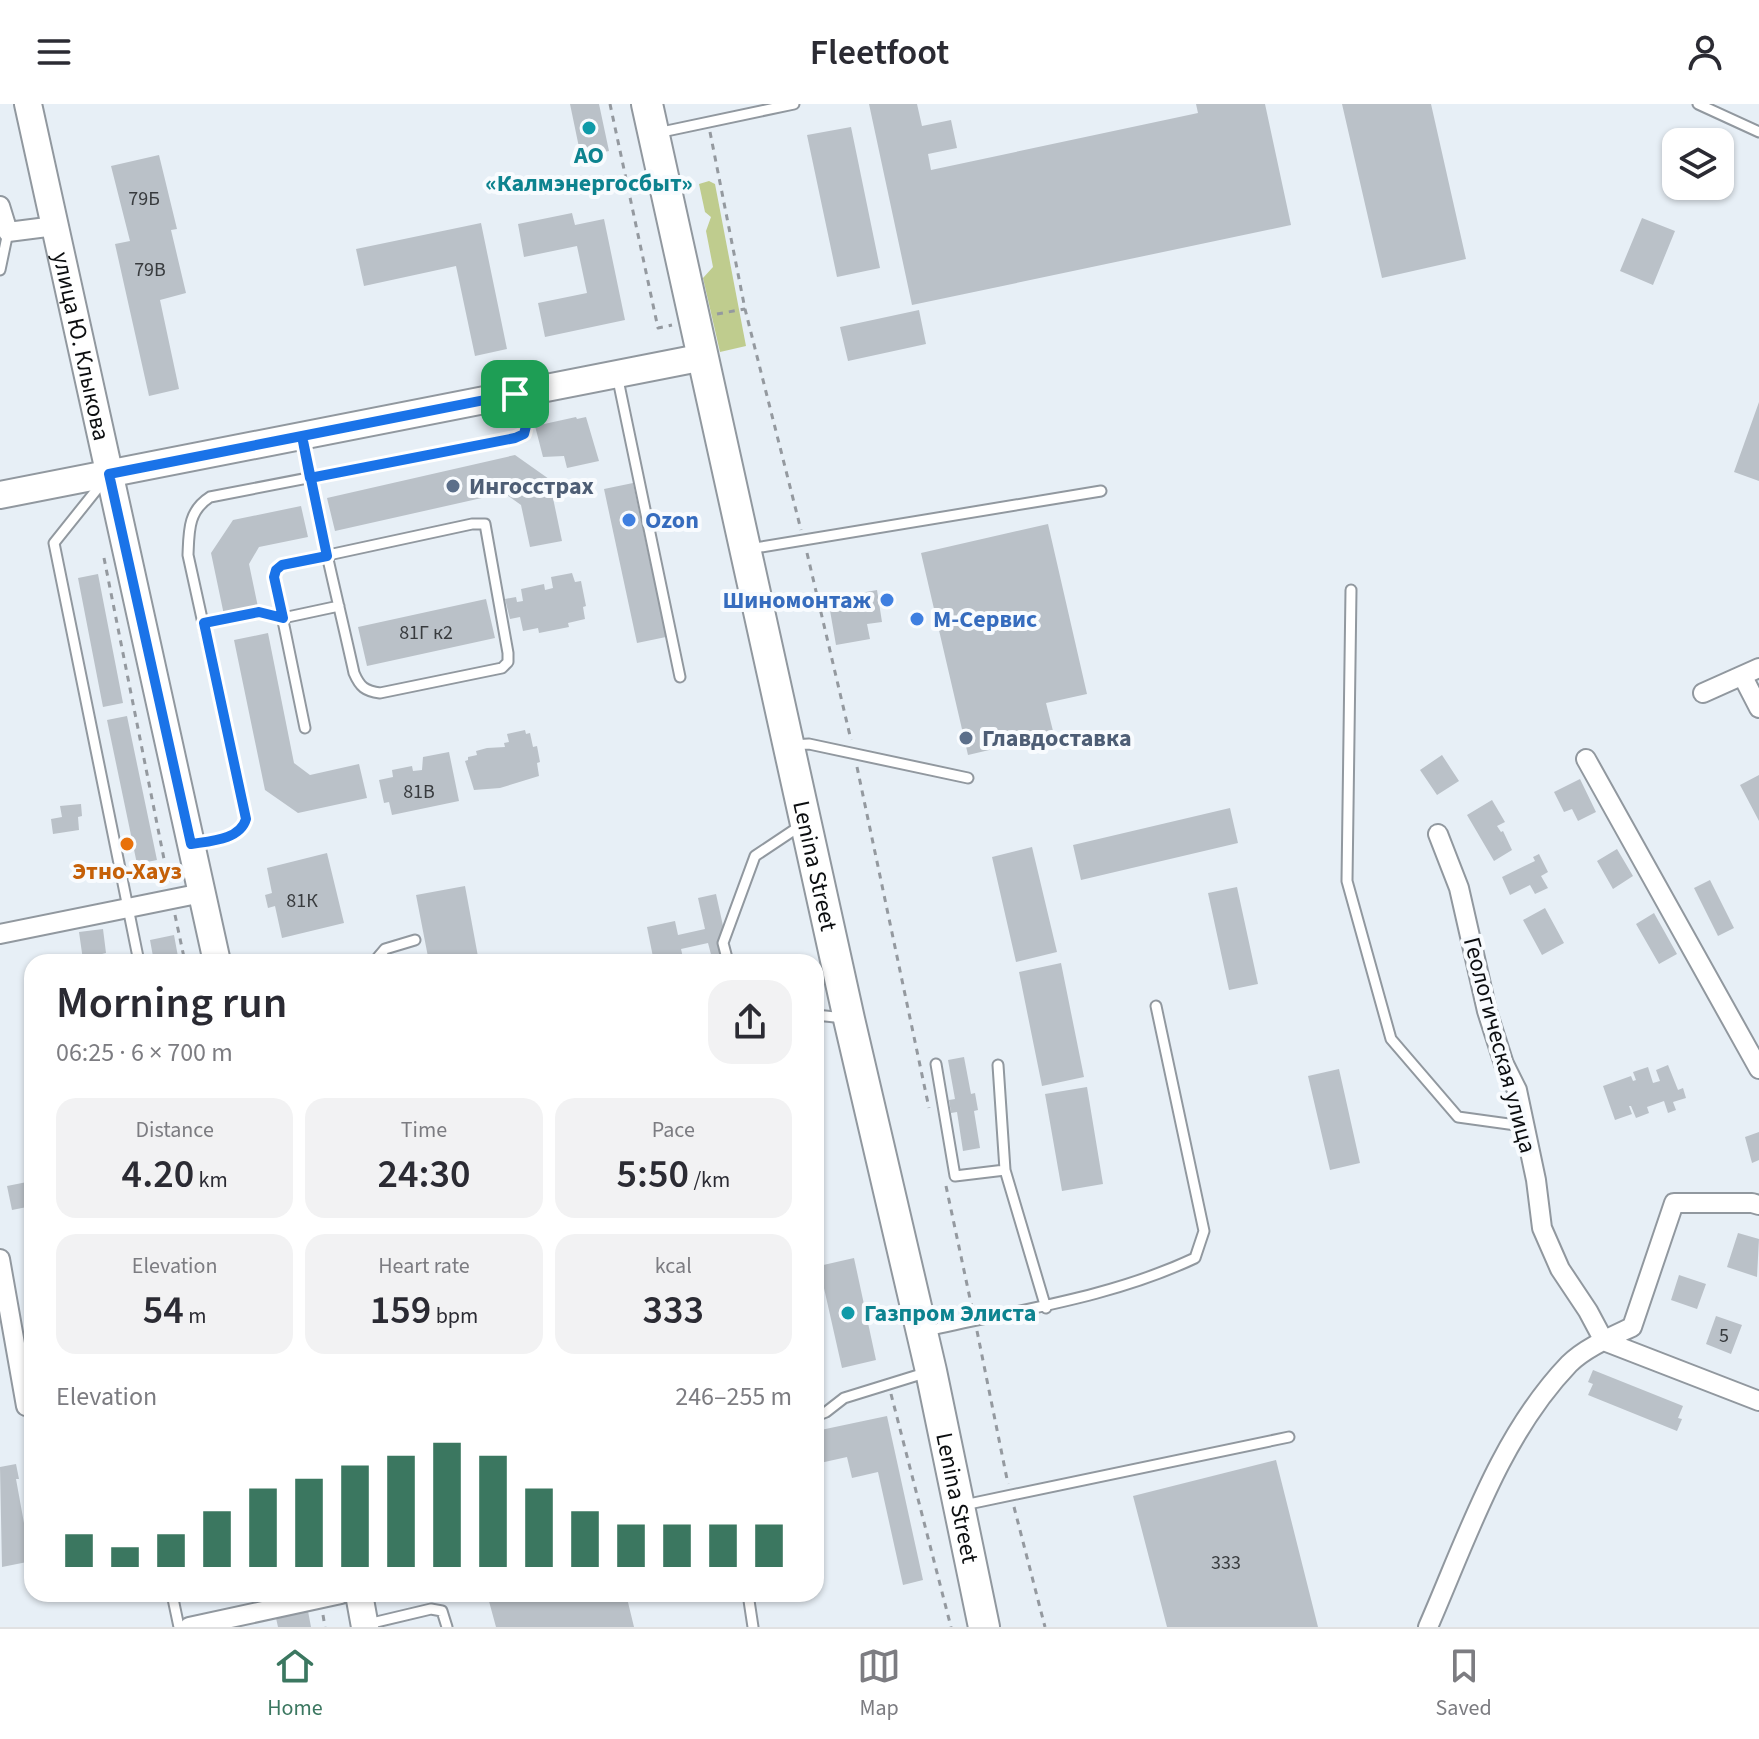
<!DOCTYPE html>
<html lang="en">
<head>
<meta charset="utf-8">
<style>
  :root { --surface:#fff; --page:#f2f2f3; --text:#2b2b33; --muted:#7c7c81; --line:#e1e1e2; --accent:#3b7760 }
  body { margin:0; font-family:"Source Sans 3",sans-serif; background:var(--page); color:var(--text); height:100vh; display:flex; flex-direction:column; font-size:30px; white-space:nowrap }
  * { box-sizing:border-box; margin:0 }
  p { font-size:26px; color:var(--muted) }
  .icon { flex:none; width:44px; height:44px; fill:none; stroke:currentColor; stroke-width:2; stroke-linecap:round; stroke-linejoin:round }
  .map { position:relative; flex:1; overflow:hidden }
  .panel { position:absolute; left:24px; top:850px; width:800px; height:648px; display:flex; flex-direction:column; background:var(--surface); border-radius:24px; box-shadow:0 2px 6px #0004 }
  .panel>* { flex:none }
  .buttons { position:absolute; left:1662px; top:24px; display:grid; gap:16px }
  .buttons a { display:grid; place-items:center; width:72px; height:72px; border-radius:16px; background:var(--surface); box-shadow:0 2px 6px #0004; font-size:40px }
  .pin { position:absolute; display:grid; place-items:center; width:68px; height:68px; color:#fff; margin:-34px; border-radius:16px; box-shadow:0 4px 12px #0006 }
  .round { display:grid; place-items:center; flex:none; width:84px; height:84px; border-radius:24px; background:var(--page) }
  .headline { display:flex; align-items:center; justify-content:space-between; height:136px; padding:0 32px }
  h1 { font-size:44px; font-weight:600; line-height:60px }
  .figures { display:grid; grid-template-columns:repeat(3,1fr); gap:12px; height:136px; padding:8px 32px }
  .figures div { display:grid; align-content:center; border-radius:20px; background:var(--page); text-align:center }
  .figures b { font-size:40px; font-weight:600 }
  .figures small { font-size:22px; font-weight:400 }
  .figures p { font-size:22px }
  .chart { height:224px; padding:16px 32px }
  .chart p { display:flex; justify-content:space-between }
  .chart svg { width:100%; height:144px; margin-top:8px; stroke:var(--accent); stroke-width:6 }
  header { display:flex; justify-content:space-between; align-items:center; height:104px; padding:0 32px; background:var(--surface); font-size:36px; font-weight:600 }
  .menu { display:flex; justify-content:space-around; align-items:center; height:112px; border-top:2px solid var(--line); background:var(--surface); font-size:22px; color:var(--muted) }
  .menu a { display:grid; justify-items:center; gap:4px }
  .menu .selected { color:var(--accent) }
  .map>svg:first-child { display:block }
  .green { fill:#bfcc8e }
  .building { fill:#bac1c8 }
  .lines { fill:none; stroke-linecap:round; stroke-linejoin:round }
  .service-casing { stroke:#91989f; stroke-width:13 }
  .minor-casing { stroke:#91989f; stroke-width:22 }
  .secondary-casing { stroke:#91989f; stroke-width:30 }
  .primary-casing { stroke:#91989f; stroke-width:34 }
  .path { stroke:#94999f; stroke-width:3; stroke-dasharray:6 6; stroke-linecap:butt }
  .service { stroke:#fff; stroke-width:9 }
  .minor { stroke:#fff; stroke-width:18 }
  .secondary { stroke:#fff; stroke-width:26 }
  .primary { stroke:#fff; stroke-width:30 }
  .route-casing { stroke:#fff; stroke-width:16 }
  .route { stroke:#1a73e8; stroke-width:10 }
  .culture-dot { fill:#0f9aa8; stroke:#f8fbfe; stroke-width:3 }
  .service-dot { fill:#5c6f8a; stroke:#f8fbfe; stroke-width:3 }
  .shop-dot { fill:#3f7fe0; stroke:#f8fbfe; stroke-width:3 }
  .food-dot { fill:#e8710a; stroke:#f8fbfe; stroke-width:3 }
  .labels { text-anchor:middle; stroke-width:8; stroke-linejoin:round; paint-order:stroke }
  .number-label { font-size:20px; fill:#383b3e }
  .culture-label { font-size:24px; font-weight:bold; fill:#0d838f; stroke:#f8fbfe }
  .street-label { font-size:24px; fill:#0c0e10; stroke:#f8fbfe }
  .service-label { font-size:24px; font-weight:bold; fill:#4e5e75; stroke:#f8fbfe; text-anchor:start }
  .shop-label { font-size:24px; font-weight:bold; fill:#366cbe; stroke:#f8fbfe; text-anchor:start }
  .food-label { font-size:24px; font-weight:bold; fill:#c56008; stroke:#f8fbfe }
</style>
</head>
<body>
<header><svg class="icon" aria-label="menu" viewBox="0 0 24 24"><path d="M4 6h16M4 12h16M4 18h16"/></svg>Fleetfoot<svg class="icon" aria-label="person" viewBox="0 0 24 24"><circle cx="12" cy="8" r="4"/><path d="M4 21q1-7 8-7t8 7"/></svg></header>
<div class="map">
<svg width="1759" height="1523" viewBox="0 0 1759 1523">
  <rect width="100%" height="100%" fill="#e7eff6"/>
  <path class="green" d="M709 77 715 80 746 242 720 248 703 174 713 163 706 127 711 113 705 108 699 80Z"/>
  <path class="building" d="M570 0H599L609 47 581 53Z
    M869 0H917L922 22 951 16 957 44 928 50 931 66 1198 9 1196 0H1265L1291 121 912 201Z
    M1342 0H1431L1466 155 1382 174Z
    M851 23 880 164 837 173 807 31Z
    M159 51 177 125 171 126 186 189 160 196 179 285 149 292 115 140 130 137 111 62Z
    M572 109 575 121 604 115 625 216 545 233 538 199 587 189 577 142 524 153 518 120Z
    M1642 114 1675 127 1653 181 1620 167Z
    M481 119 507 245 475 252 456 162 364 182 356 145Z
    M919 206 926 240 848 257 840 223Z
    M1759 298V377L1734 368Z
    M576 313 577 315 586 313 599 357 567 364 564 352 543 353 535 322Z
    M515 351 549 375 562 437 530 443 521 401 504 389 335 427 327 394Z
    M633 379 666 533 637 539 604 385Z
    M301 402 308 433 259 443 249 460 258 503 224 511 211 449 233 416Z
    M1048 420 1087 590 1046 599 1054 631 968 651 921 449Z
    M572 469 575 478 581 477 586 502 583 503 585 515 568 519 569 523 539 529 538 524 523 527 520 513 510 515 505 495 516 493 517 498 523 497 521 485 544 480 545 486 553 484 551 473Z
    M98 470 123 599 103 603 78 474Z
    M877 486 882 518 867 520 870 535 836 541 828 495Z
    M486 495 495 534 367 562 358 523Z
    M268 529 294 659 310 671 359 660 367 694 298 709 265 686 234 536Z
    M127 612 157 756 137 760 107 616Z
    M525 626 526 630 530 629 533 643 537 642 540 658 537 659 539 672 500 684 474 686 465 657 468 656V653L477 651 476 647 487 644 505 643 504 639 509 638 507 630Z
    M449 648 459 697 392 711 389 698 384 699 379 676 393 673 392 666 412 662 413 667 422 666 423 653Z
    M1442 651 1459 677 1437 691 1420 666Z
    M1759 671V717L1740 681Z
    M1580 675 1596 708 1578 717 1572 705 1564 708 1554 688Z
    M1492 696 1505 718 1497 722 1501 728 1503 727 1512 746 1494 757 1467 711Z
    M81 700 82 712 78 713 79 726 53 730 51 715 62 713 60 702Z
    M1230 704 1238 739 1081 776 1073 741Z
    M1032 743 1057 848 1016 858 992 753Z
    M1617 745 1633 772 1613 785 1597 757Z
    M327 749 344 819 282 834 275 802 268 804 265 791 272 789 267 764Z
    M1539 750 1548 768 1541 772 1548 784 1535 790 1530 781 1510 791 1502 773 1535 757 1533 753Z
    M1710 776 1734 824 1718 832 1694 784Z
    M465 782 479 858H429L416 791Z
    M1237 783 1258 880 1229 886 1208 789Z
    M716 790 731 858H713L708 839 681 845 684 858H654L647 823 675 817 678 831 705 825 698 794Z
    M1545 804 1564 839 1542 851 1523 816Z
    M1654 809 1677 850 1659 860 1636 820Z
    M103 825 106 849 102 850V855L98 856V858L83 856 79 828Z
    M174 831 179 858H154L150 836Z
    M1061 859 1084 973 1042 982 1019 868Z
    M964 953 971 990 975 989 978 1006 974 1007 980 1044 963 1047 957 1008 951 1009 949 996 955 995 948 956Z
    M1668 961 1678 986 1683 984 1686 994 1673 998 1676 1006 1668 1009 1664 997 1647 1003 1649 1009 1636 1014 1631 1002H1629L1632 1010 1615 1016 1603 982 1631 972 1633 977 1636 976 1633 968 1648 963 1653 979 1660 977 1656 966Z
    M1339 965 1360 1059 1330 1066 1308 972Z
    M1087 983 1103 1080 1062 1087 1045 990Z
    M1759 1028V1056L1752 1059 1745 1033Z
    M32 1077V1102L12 1106 7 1082Z
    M1738 1129 1759 1135 1757 1173 1727 1163Z
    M854 1154 876 1256 842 1264 819 1162Z
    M1679 1171 1706 1180 1697 1205 1671 1196Z
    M1716 1212 1742 1221 1731 1250 1706 1240Z
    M1593 1266 1683 1302 1678 1314 1682 1315 1677 1327 1588 1291 1593 1280 1588 1278Z
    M887 1312 923 1476 903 1481 878 1368 852 1374 847 1353 820 1359 816 1340V1327Z
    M1276 1356 1318 1523H1167L1133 1392Z
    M16 1360 19 1375H16L28 1441 32 1440V1457L2 1463 0 1363Z
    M487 1490H626L634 1523H496Z
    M308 1507 311 1523H278L276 1514Z"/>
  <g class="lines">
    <defs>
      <path id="service" d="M1698 0 1759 28
        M657 29 794 0
        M0 166 8 128
        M617 271 680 573
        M303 336C317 414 337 492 354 569 360 583 365 587 380 589L502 564 508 558V549L485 420H472L282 461 276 466 274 473 305 624
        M102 379 54 439 139 858
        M749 445 1101 387
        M1351 486 1347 777 1391 935 1458 1013 1523 1022
        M204 519 259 508 283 514 339 502
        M791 641 809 640 968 674
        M194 740C213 736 240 736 246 715L188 451C189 427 188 407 210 393L515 334 524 330 526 322 516 293
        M374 858 385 845 415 836
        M728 858 723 839 755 752 803 720
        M816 911 844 914
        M936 960 955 1072 1005 1066
        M998 961 1005 1066 1046 1204
        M927 1227C1017 1206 1110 1194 1195 1154L1204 1127 1156 902
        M816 1312 826 1308 844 1294 928 1268
        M964 1401 1289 1333
        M172 1490 179 1523
        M748 1490 753 1523
        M368 1520 431 1505 442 1507 447 1523"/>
      <path id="minor" d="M0 102 8 128 55 122
        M1743 573 1759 604
        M1703 589 1759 564
        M1586 655 1759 965
        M1438 730 1459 784 1487 907 1504 960 1517 986 1536 1076 1542 1124 1560 1165 1588 1207 1604 1237
        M0 830 202 789
        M0 1155 26 1302
        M1604 1237 1759 1297
        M189 1523 341 1490
        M1428 1523C1467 1434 1500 1332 1569 1260 1585 1244 1611 1233 1632 1223L1674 1099H1752L1759 1101"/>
      <g id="secondary">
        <path id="s1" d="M28 0 217 858"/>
        <path d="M0 391 704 253"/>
        <path d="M359 1490 365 1523"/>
      </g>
      <g id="primary">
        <path id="s2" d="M647 0 849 915 931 1267 984 1523"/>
      </g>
    </defs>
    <use href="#service" class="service-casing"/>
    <use href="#minor" class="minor-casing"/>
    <use href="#secondary" class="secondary-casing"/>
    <use href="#primary" class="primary-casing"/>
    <path class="path" d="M610 0 658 224 672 221
      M710 28 745 205 801 426
      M717 210 745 205
      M807 449 851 636
      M104 454 169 780
      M857 663 929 1004
      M175 811 185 858
      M946 1082 972 1204
      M977 1227 1008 1380
      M891 1290 951 1523
      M1014 1403 1045 1523
      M323 1511 325 1523"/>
    <use href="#service" class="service"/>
    <use href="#minor" class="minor"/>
    <use href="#secondary" class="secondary"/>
    <use href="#primary" class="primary"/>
  </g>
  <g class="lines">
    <defs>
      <path id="route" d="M515 290 302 332 327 452 282 461 276 466 274 473 283 514 259 508 204 519 246 715C240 736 210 737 191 740L109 370 302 332 310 374 515 334 524 330 526 322 515 290"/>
    </defs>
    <use href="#route" class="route-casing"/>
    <use href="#route" class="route"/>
  </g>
  <g class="culture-dot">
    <circle cx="589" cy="24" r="8"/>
    <circle cx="848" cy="1209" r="8"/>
  </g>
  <g class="service-dot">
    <circle cx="453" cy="382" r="8"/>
    <circle cx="966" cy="634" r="8"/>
  </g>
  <g class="shop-dot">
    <circle cx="629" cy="416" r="8"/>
    <circle cx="887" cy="496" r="8"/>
    <circle cx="917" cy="515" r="8"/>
  </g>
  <circle class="food-dot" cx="127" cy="740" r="8"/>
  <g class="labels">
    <g class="number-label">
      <text x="144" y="101">79Б</text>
      <text x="150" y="172">79В</text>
      <text x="426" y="535">81Г к2</text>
      <text x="419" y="694">81В</text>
      <text x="302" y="803">81К</text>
      <text x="1724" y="1238">5</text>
      <text x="1226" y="1465">333</text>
    </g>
    <g class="culture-label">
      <text x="589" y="59">АО<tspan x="589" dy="28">«Калмэнергосбыт»</tspan></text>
      <text x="864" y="1217" text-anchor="start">Газпром Элиста</text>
    </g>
    <g class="street-label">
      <text dy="8" stroke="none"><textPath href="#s1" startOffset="248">улица Ю. Клыкова</textPath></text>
      <text dy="8" stroke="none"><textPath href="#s2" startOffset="780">Lenina Street</textPath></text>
      <text transform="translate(1500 941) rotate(75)" y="8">Геологическая улица</text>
      <text dy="8" stroke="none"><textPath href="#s2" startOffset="1428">Lenina Street</textPath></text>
    </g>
    <g class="service-label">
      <text x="469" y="390">Ингосстрах</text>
      <text x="982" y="642">Главдоставка</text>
    </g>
    <g class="shop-label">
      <text x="645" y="424">Ozon</text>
      <text x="871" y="504" text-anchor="end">Шиномонтаж</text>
      <text x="933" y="523">М-Сервис</text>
    </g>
    <g class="food-label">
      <text x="127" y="775">Этно-Хауз</text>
    </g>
  </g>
</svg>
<div class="buttons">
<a><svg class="icon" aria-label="layers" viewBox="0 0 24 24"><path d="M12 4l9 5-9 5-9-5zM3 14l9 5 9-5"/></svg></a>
</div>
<div class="pin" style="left:515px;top:290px;background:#1e9e55"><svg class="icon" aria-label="arrive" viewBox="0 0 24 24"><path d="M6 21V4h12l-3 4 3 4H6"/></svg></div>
<section class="panel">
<div class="headline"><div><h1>Morning run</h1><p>06:25 · 6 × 700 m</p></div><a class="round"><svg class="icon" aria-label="share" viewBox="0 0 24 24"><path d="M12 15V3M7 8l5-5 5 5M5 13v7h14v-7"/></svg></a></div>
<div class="figures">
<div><p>Distance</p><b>4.20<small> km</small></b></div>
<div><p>Time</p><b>24:30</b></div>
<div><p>Pace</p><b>5:50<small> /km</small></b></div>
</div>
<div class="figures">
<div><p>Elevation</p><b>54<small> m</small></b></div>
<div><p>Heart rate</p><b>159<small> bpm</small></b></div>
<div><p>kcal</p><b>333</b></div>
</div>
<div class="chart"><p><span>Elevation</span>246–255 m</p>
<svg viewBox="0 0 160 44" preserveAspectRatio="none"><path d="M5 44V34M15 44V38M25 44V34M35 44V27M45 44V20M55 44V17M65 44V13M75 44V10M85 44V6M95 44V10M105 44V20M115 44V27M125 44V31M135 44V31M145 44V31M155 44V31"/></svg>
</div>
</section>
</div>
<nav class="menu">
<a class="selected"><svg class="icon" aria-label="home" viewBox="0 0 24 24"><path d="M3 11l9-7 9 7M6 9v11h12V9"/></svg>Home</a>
<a><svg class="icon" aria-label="map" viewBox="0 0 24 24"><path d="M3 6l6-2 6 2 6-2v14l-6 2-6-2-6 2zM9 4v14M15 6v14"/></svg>Map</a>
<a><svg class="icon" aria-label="saved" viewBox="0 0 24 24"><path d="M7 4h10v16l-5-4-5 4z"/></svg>Saved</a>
</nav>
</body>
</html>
